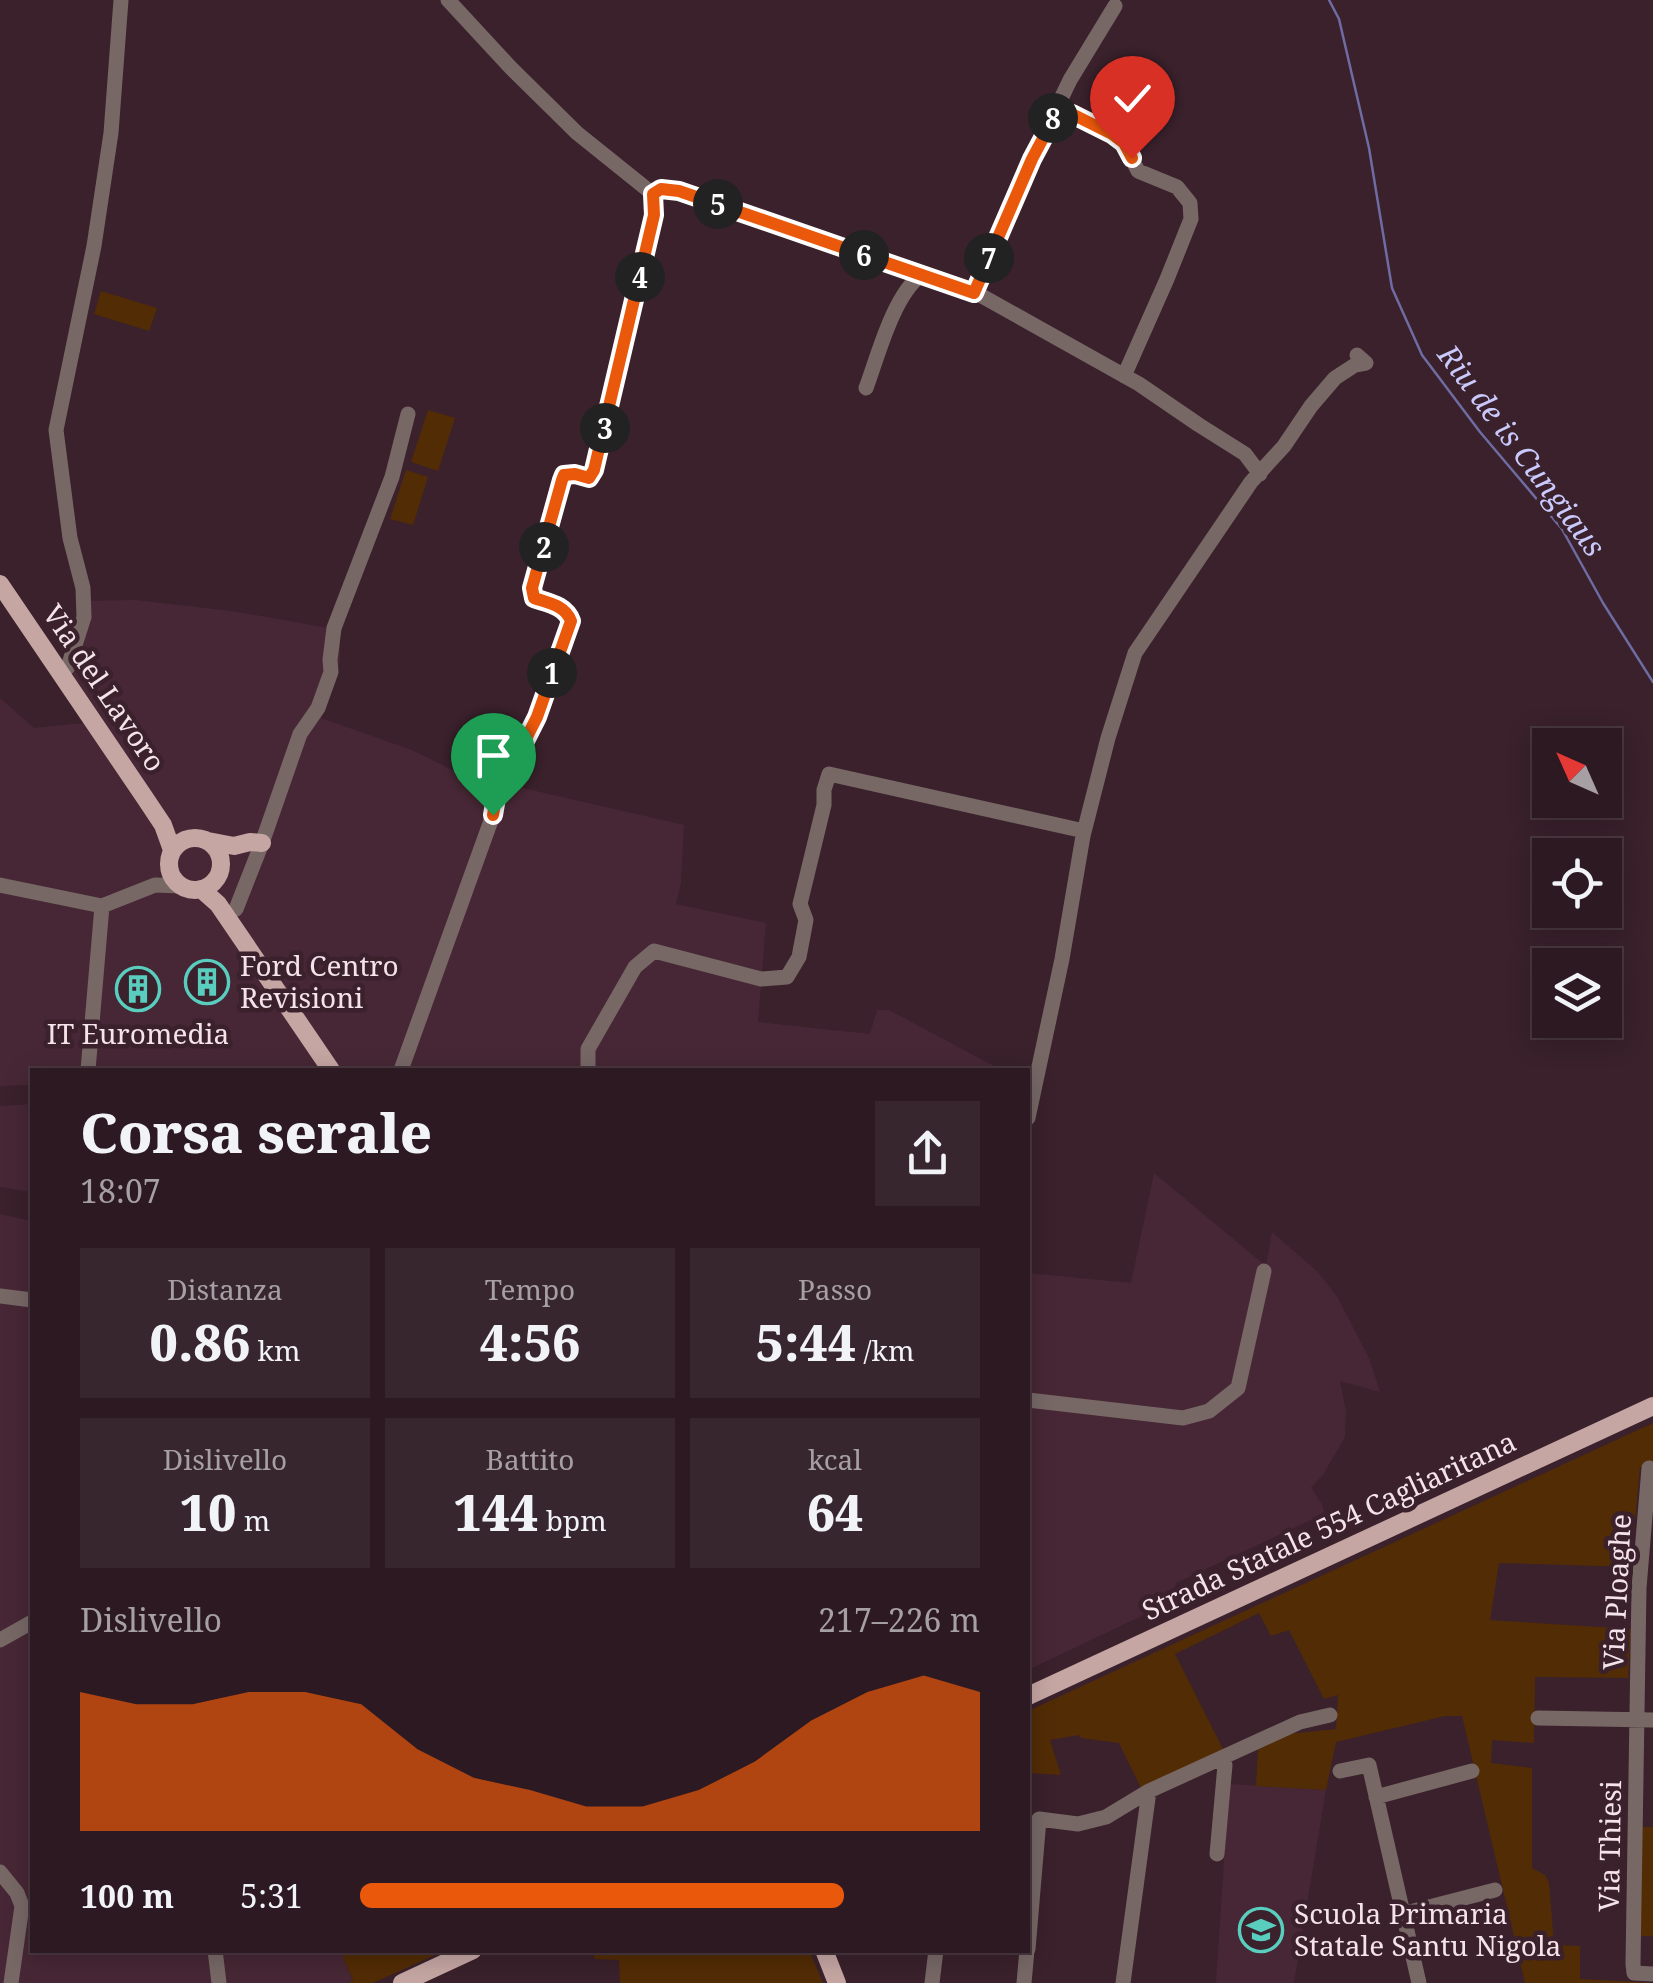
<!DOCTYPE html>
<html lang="it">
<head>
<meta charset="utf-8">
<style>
  :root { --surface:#2c1921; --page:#38262e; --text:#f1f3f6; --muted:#a6a0a5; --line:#48383f; --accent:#ea580c }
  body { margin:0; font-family:"Noto Serif",serif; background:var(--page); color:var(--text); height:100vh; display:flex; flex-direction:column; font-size:38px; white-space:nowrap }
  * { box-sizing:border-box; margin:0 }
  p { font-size:32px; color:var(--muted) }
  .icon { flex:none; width:55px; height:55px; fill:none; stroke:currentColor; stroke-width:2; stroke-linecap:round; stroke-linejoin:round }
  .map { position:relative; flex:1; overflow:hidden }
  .panel { position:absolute; left:30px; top:1068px; width:1000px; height:885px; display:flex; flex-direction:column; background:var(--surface); border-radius:0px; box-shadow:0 5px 25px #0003,0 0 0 2px var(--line) }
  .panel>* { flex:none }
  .needle { width:65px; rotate:315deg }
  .tools { position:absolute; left:1532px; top:728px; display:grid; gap:20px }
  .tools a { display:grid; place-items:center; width:90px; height:90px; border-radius:0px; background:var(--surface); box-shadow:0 5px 25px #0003,0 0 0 2px var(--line); font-size:50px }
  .pin { position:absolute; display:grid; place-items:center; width:85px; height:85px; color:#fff; margin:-102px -42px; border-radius:50% 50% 50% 0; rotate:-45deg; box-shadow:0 0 10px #0007 }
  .pin .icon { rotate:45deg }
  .km { position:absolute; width:50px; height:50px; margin:-25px; border-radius:50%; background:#222; color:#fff; font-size:28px; line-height:50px; text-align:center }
  .round { display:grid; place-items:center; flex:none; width:105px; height:105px; border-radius:0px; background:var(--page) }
  .summary { display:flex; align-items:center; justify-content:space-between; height:170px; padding:0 50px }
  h1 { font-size:55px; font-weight:800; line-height:75px }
  .figures { display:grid; grid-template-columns:repeat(3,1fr); gap:15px; height:170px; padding:10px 50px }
  .figures div { display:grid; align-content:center; border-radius:0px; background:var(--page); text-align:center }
  .figures b { font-size:50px; font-weight:800 }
  .figures small { font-size:28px; font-weight:400 }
  .figures p { font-size:28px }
  .chart { height:280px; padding:20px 50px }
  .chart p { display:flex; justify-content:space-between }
  .chart svg { width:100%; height:180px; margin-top:10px; fill:var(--accent); opacity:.7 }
  ul { padding:0 50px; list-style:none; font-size:32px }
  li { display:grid; grid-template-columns:160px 120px 1fr; align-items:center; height:75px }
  li i { height:25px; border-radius:12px; background:var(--accent) }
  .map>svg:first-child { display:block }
  .built { fill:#472735 }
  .green { fill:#522c05 }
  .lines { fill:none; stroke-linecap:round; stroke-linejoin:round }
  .stream { stroke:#6e6ca3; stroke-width:2.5 }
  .minor { stroke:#776866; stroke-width:15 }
  .major { stroke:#c5a6a3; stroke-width:18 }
  .route-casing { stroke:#fff; stroke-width:20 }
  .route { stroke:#ea580c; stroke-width:12 }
  .labels { text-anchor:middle; stroke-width:9; stroke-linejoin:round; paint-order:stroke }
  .street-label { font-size:28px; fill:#f5e3ea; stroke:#3a212c }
  .poi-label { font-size:28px; fill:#f5e3ea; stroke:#3a212c; text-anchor:start }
  .water-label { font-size:30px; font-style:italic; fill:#c9c9fb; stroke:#3a212c }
</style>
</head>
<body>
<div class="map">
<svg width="1653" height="1983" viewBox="0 0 1653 1983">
  <rect width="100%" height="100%" fill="#3a212c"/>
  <path class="built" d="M135 600 232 611 340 630V663L321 718 412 750 489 788 510 785 684 825 681 883 676 904 766 923 758 1022 870 1034 877 1010H889L994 1066 996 1070H32V1085L0 1086V698L34 728 83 723 66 660 81 601Z
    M32 1104V1192L0 1187V1106Z
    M1154 1173 1266 1266 1272 1232 1318 1272 1338 1298 1370 1360 1380 1392 1340 1381 1346 1411 1345 1437 1323 1475 1311 1487 1323 1506 1324 1514 1176 1583 1171 1602 1028 1670V1273L1131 1283Z
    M0 1214 32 1221V1950H340L353 1981 348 1983H0Z
    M1229 1784 1326 1790 1294 1983H1216Z"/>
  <path class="green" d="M101 291 157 308 149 331 94 314Z
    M428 410 455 418 438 471 411 462Z
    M406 470 428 477 413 525 390 519Z
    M1653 1423V1467H1640L1631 1567 1499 1563 1490 1620 1631 1629 1628 1678 1535 1677 1534 1743 1492 1740 1491 1763 1532 1768V1868L1545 1875 1549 1883 1554 1945 1580 1946V1979L1653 1983H1525L1462 1716H1445L1336 1742 1326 1790 1256 1786 1258 1749 1288 1734 1336 1729 1338 1695 1324 1699 1289 1630 1271 1636 1259 1613 1175 1654 1224 1751 1142 1790 1119 1743 1081 1738 1079 1735 1050 1740 1061 1775 1028 1773V1711Z
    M1640 1827H1653V1936H1640Z
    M340 1950H446L373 1983H348L353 1980Z
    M591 1950H809L823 1983H620L619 1960 595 1959Z"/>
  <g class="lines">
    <path class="stream" d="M1329 0 1339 19 1369 148 1392 288 1422 355 1480 432 1562 529 1603 603 1653 682"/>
    <path class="minor" d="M448 0 511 68 577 133 653 194
      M1056 113 1072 114 1112 134 1124 143 1138 171 1177 187 1190 203 1191 219 1167 279 1124 376
      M653 194 661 189 679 191 921 275
      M974 293 1032 159 1070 80 1115 6
      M866 388C878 356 893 296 921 275L980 295 1139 384 1199 425 1245 454 1260 474
      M61 673 68 667 84 617 83 588 70 538 56 430 94 246 111 133 121 0
      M0 885 102 906 155 885 181 886
      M236 909 262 843 300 734 318 708 331 672 330 660 334 628 392 477 408 414
      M88 1070 102 906
      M401 1070 493 815 496 798 537 717 571 621C564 605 548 603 534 598L532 587 562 479 565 475 575 474 589 478 595 470 654 215 653 194
      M588 1070V1049L635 967 654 951 761 979 787 977 799 957 806 920 800 904 824 805V790L829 774 1084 831
      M1028 1118 1062 959 1083 836 1108 738 1135 653 1251 482 1284 446 1311 406 1335 378 1355 365 1366 363 1357 355
      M0 1296 32 1300
      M1028 1400 1183 1418 1209 1411 1238 1388 1264 1271
      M1649 1468 1639 1588 1633 1964 1634 1973 1653 1974
      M0 1640 32 1622
      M1538 1718 1653 1720
      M1340 1771 1369 1765 1419 1983
      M1376 1797 1472 1771
      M1217 1854 1225 1765 1223 1758
      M0 1872 17 1893 22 1906 11 1983
      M1402 1914 1495 1890
      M1028 1949 1039 1819 1078 1824 1106 1817 1149 1791 1300 1722 1330 1715
      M215 1950 219 1983
      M932 1983 936 1950
      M1024 1983 1027 1950
      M1123 1983 1149 1791"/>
    <path class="major" d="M0 584 145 798 163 825 172 850
      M169 864a26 26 0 1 1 52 0a26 26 0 1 1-52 0Z
      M208 841 234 846 250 842 262 843
      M201 889 218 904 331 1070
      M1028 1696 1653 1406
      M824 1950 837 1983
      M402 1983 473 1950"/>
  </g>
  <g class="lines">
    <defs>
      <path id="route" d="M493 815 496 798 537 717 571 621C565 605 548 603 534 598L532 588 562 480 564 475 575 474 589 478 594 470 654 215 653 194 661 189 679 191 974 293 1032 159 1056 114H1072L1112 134 1124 143 1132 158"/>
    </defs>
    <use href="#route" class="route-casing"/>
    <use href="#route" class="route"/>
  </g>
  <defs>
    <symbol id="building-ring" viewBox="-11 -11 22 22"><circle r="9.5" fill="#3a212c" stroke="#59cebf" stroke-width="1.5"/><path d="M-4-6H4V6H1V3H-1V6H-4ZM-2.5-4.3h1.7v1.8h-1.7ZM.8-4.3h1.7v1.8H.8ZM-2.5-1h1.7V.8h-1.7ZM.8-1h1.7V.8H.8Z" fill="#59cebf"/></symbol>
    <symbol id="school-ring" viewBox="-11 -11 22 22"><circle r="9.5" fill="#3a212c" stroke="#59cebf" stroke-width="1.5"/><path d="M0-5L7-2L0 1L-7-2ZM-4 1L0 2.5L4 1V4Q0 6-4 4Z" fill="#59cebf"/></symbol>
  </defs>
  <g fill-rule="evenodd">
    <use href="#building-ring" x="182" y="957" width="50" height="50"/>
    <use href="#building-ring" x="113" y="964" width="50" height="50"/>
    <use href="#school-ring" x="1236" y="1905" width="50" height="50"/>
  </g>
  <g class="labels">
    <g class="street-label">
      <text transform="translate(104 688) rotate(56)" y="10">Via del Lavoro</text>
      <text transform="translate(1329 1526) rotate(-25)" y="10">Strada Statale 554 Cagliaritana</text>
      <text transform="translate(1617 1592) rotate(-87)" y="10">Via Ploaghe</text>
      <text transform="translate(1610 1846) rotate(-89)" y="10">Via Thiesi</text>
    </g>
    <g class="poi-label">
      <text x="240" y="976">Ford Centro<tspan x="240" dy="32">Revisioni</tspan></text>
      <text x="138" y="1044" text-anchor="middle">IT Euromedia</text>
      <text x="1294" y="1924">Scuola Primaria<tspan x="1294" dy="32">Statale Santu Nigola</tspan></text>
    </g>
    <g class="water-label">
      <text transform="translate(1521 451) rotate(53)" y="10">Riu de is Cungiaus</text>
    </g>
  </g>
</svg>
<div class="tools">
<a><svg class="needle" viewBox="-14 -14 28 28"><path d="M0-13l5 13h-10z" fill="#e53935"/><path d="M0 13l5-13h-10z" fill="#a6a0a5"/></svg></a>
<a><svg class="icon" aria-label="locate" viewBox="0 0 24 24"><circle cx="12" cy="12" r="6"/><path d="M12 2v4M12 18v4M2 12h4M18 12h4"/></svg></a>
<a><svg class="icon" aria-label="layers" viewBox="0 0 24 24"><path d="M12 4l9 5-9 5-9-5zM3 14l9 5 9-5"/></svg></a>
</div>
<div class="pin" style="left:493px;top:815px;background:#1e9e55"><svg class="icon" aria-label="arrive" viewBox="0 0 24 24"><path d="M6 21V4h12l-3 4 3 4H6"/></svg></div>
<div class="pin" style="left:1132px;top:158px;background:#d93025"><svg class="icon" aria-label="check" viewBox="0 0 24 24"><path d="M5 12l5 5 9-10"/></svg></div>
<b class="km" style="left:552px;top:673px">1</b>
<b class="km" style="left:544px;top:547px">2</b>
<b class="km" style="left:605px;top:428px">3</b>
<b class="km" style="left:640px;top:277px">4</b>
<b class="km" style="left:718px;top:204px">5</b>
<b class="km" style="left:864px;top:255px">6</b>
<b class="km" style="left:989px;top:258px">7</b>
<b class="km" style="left:1053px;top:118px">8</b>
<section class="panel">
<div class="summary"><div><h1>Corsa serale</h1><p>18:07</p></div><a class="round"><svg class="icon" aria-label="share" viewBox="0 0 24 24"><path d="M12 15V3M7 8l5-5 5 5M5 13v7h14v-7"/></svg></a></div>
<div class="figures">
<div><p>Distanza</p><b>0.86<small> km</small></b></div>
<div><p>Tempo</p><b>4:56</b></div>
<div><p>Passo</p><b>5:44<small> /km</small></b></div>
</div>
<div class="figures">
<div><p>Dislivello</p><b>10<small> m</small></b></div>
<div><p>Battito</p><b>144<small> bpm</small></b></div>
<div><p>kcal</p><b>64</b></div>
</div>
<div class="chart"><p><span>Dislivello</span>217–226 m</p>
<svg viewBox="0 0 160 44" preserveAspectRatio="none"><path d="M0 44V10L10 13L20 13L30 10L40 10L50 13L60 24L70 31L80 34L90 38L100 38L110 34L120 27L130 17L140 10L150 6L160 10V44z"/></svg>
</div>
<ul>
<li><b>100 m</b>5:31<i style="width:78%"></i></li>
</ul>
</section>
</div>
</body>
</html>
